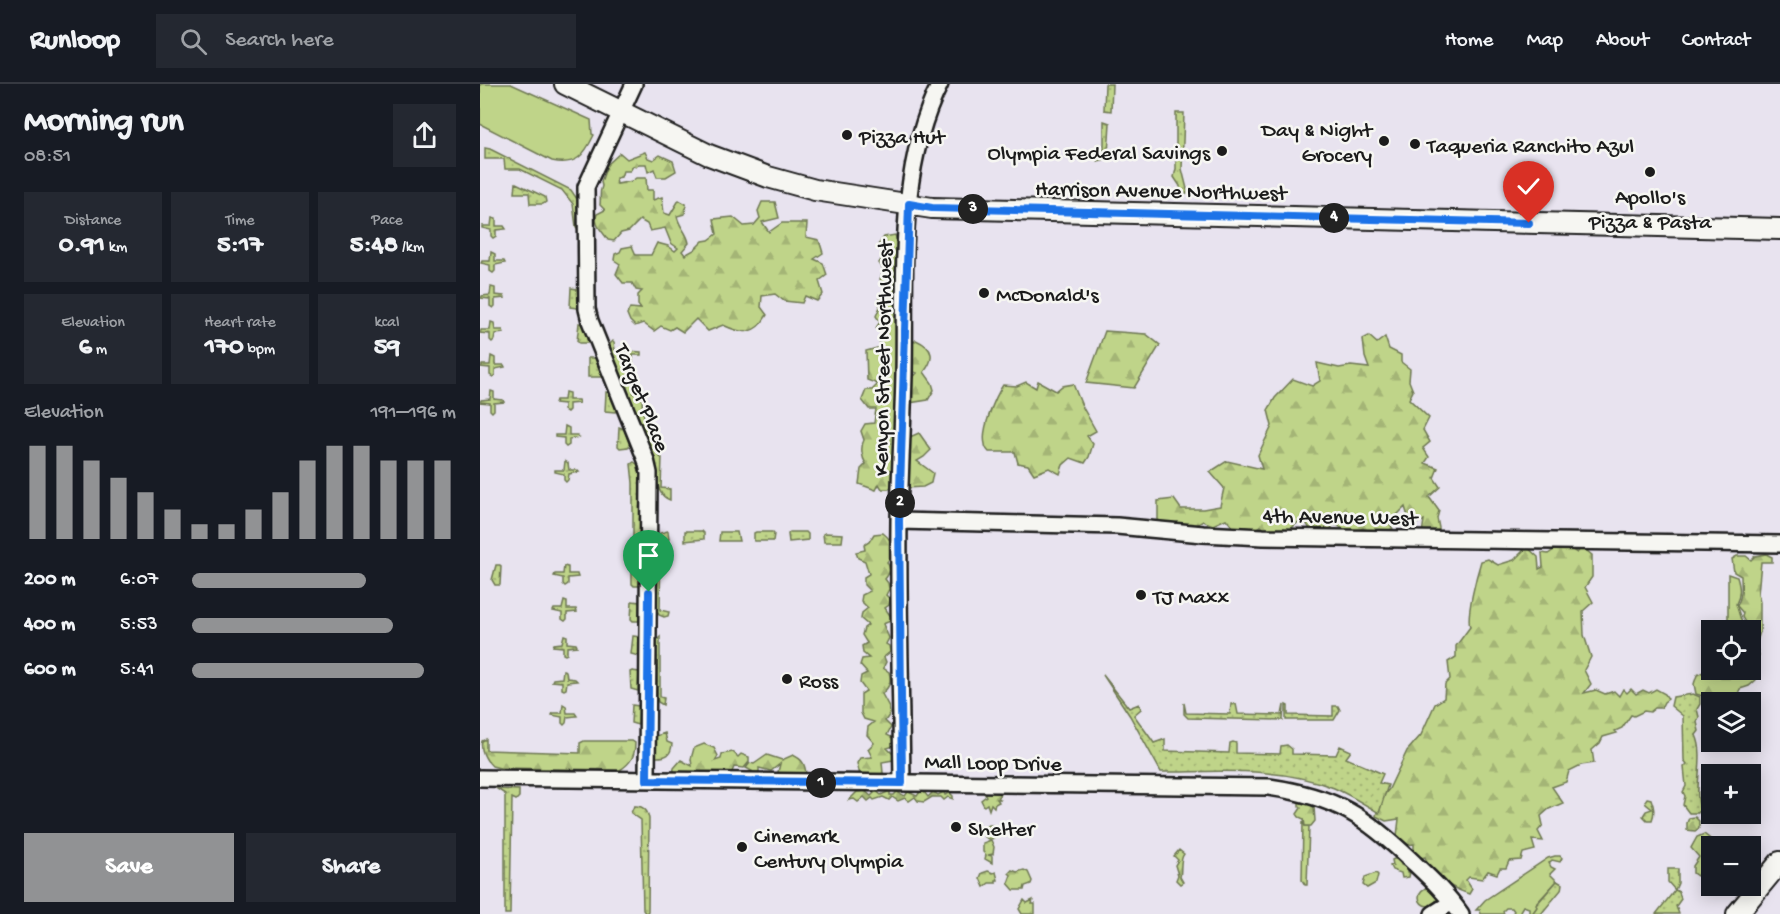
<!DOCTYPE html>
<html lang="en">
<head>
<meta charset="utf-8">
<style>
  :root { --surface:#171b24; --page:#242831; --text:#f1f3f6; --muted:#9ea1a6; --line:#363941; --accent:#919294 }
  body { margin:0; font-family:"Gochi Hand",sans-serif; background:var(--page); color:var(--text); height:100vh; display:flex; flex-direction:column; font-size:22px; white-space:nowrap }
  * { box-sizing:border-box; margin:0 }
  p { font-size:20px; color:var(--muted) }
  .icon { flex:none; width:33px; height:33px; fill:none; stroke:currentColor; stroke-width:2; stroke-linecap:round; stroke-linejoin:round }
  .map { position:relative; flex:1; overflow:hidden }
  .drawer { display:flex; flex-direction:column; background:var(--surface); width:480px }
  .drawer>* { flex:none }
  .tools { position:absolute; left:1221px; top:536px; display:grid; gap:12px }
  .tools a { display:grid; place-items:center; width:60px; height:60px; border-radius:0px; background:var(--surface); box-shadow:0 3px 15px #0003; font-size:30px }
  .pin { position:absolute; display:grid; place-items:center; width:51px; height:51px; color:#fff; margin:-62px -26px; border-radius:50% 50% 50% 0; rotate:-45deg; box-shadow:0 0 6px #0007 }
  .pin .icon { rotate:45deg }
  .km { position:absolute; width:30px; height:30px; margin:-15px; border-radius:50%; background:#222; color:#fff; font-size:16px; line-height:30px; text-align:center }
  .round { display:grid; place-items:center; flex:none; width:63px; height:63px; border-radius:0px; background:var(--page) }
  .headline { display:flex; align-items:center; justify-content:space-between; height:102px; padding:0 24px }
  h1 { font-size:33px; font-weight:700; line-height:45px }
  .stats { display:grid; grid-template-columns:repeat(3,1fr); gap:9px; height:102px; padding:6px 24px }
  .stats div { display:grid; align-content:center; border-radius:0px; background:var(--page); text-align:center }
  .stats b { font-size:26px; font-weight:700 }
  .stats small { font-size:16px; font-weight:400 }
  .stats p { font-size:16px }
  .chart { height:168px; padding:12px 24px }
  .chart p { display:flex; justify-content:space-between }
  .chart svg { width:100%; height:108px; margin-top:6px; stroke:var(--accent); stroke-width:6 }
  .action { display:flex; gap:12px; margin-top:auto; padding:12px 24px }
  .action a { flex:1; height:69px; border-radius:0px; background:var(--accent); color:#fff; font-size:24px; font-weight:700; line-height:69px; text-align:center }
  .action a+a { background:var(--page); color:var(--text) }
  ul { padding:0 24px; list-style:none; font-size:20px }
  li { display:grid; grid-template-columns:96px 72px 1fr; align-items:center; height:45px }
  li i { height:15px; border-radius:8px; background:var(--accent) }
  header { display:flex; align-items:center; gap:36px; box-sizing:border-box; height:84px; padding:0 30px; background:var(--surface); border-bottom:2px solid var(--line) }
  header strong { font-size:28px }
  nav { display:flex; gap:33px; margin-inline-start:auto; font-size:21px }
  .search { width:420px; height:54px; background:var(--page); display:flex; align-items:center; gap:15px; box-sizing:border-box; padding:0 21px; border-radius:0px; color:var(--muted); font-size:22px }
  main { display:flex; flex:1; min-height:0 }
  .map>svg:first-child { display:block }
  .grass { fill:#bfd489; stroke:#6e7852; stroke-width:1.5 }
  .forest { fill:url(#forest-firs); stroke:#6e7852; stroke-width:1.5 }
  .garden { fill:url(#garden-dots); stroke:#6e7852; stroke-width:1.5 }
  .lines { fill:none; stroke-linecap:round; stroke-linejoin:round }
  .minor-casing { stroke:#1c1c1c; stroke-width:20 }
  .major-casing { stroke:#1c1c1c; stroke-width:24 }
  .minor { stroke:#f6f6f2; stroke-width:15 }
  .major { stroke:#f6f6f2; stroke-width:20 }
  .route-casing { stroke:#fff; stroke-width:12 }
  .route { stroke:#1a73e8; stroke-width:8 }
  .poi-dot { fill:#1c1c1c; stroke:#f6f6f2; stroke-width:2 }
  .labels { text-anchor:middle; stroke-width:5; stroke-linejoin:round; paint-order:stroke }
  .poi-label { font-size:22px; fill:#1c1c1c; stroke:#f6f6f2; text-anchor:start }
  .street-label { font-size:22px; fill:#1c1c1c; stroke:#f6f6f2 }
</style>
</head>
<body>
<header>
<strong>Runloop</strong>
<div class="search"><svg class="icon" aria-label="search" viewBox="0 0 24 24"><circle cx="10" cy="10" r="6"/><path d="M15 15l6 6"/></svg>Search here</div>
<nav><a>Home</a><a>Map</a><a>About</a><a>Contact</a></nav>
</header>
<main>
<section class="drawer">
<div class="headline"><div><h1>Morning run</h1><p>08:51</p></div><a class="round"><svg class="icon" aria-label="share" viewBox="0 0 24 24"><path d="M12 15V3M7 8l5-5 5 5M5 13v7h14v-7"/></svg></a></div>
<div class="stats">
<div><p>Distance</p><b>0.91<small> km</small></b></div>
<div><p>Time</p><b>5:17</b></div>
<div><p>Pace</p><b>5:48<small> /km</small></b></div>
</div>
<div class="stats">
<div><p>Elevation</p><b>6<small> m</small></b></div>
<div><p>Heart rate</p><b>170<small> bpm</small></b></div>
<div><p>kcal</p><b>59</b></div>
</div>
<div class="chart"><p><span>Elevation</span>191–196 m</p>
<svg viewBox="0 0 160 44" preserveAspectRatio="none"><path d="M5 44V6M15 44V6M25 44V12M35 44V19M45 44V25M55 44V32M65 44V38M75 44V38M85 44V32M95 44V25M105 44V12M115 44V6M125 44V6M135 44V12M145 44V12M155 44V12"/></svg>
</div>
<ul>
<li><b>200 m</b>6:07<i style="width:66%"></i></li>
<li><b>400 m</b>5:53<i style="width:76%"></i></li>
<li><b>600 m</b>5:41<i style="width:88%"></i></li>
</ul>
<div class="action"><a>Save</a><a>Share</a></div>
</section>
<div class="map">
<svg width="1300" height="830" viewBox="0 0 1300 830">
  <defs>
    <pattern id="forest-firs" width="22" height="20" patternUnits="userSpaceOnUse" patternTransform="scale(1.5)"><rect width="22" height="20" fill="#bfd489"/><path d="M5 1l3.5 6h-7zM16 11l3.5 6h-7z" fill="#a4b576"/></pattern>
    <pattern id="garden-dots" width="8" height="8" patternUnits="userSpaceOnUse" patternTransform="scale(1.5)"><rect width="8" height="8" fill="#bfd489"/><path d="M2 2h.1M6 6h.1" fill="none" stroke="#a4b576" stroke-width="1.8" stroke-linecap="round"/></pattern>
  </defs>
  <rect width="100%" height="100%" fill="#e8e3ef"/>
  <filter id="ink" filterUnits="userSpaceOnUse"><feTurbulence type="fractalNoise" baseFrequency=".0167" numOctaves="2"/><feDisplacementMap in="SourceGraphic" scale="12" xChannelSelector="R" yChannelSelector="G"/><feConvolveMatrix kernelMatrix="1 2 1 2 8 2 1 2 1" color-interpolation-filters="sRGB"/></filter>
  <g filter="url(#ink)">
    <path class="grass" d="M0 0H31L111 36 112 50 114 51C104 72 96 82 72 77L0 40Z
      M1248 490 1257 493C1260 503 1261 510 1256 520L1262 539 1260 546H1248Z
      M823 738 825 742H829L827 801H825L822 796Z
      M1075 772H1080L1082 774 1080 778 1072 776 1069 779 1071 783 1075 785 1070 790 1077 797 1056 820 1058 822 1052 830H1049V824L1043 822 1040 827 1042 830H1032L1034 827 1032 824H1026L1023 827 1024 830H1001L1000 826H996L1005 816 1068 774Z"/>
    <path class="forest" d="M165 68 168 74 173 76 180 71 193 77 196 87 186 93H177L174 85 168 88 166 80H159L156 83 153 82 150 87H143L141 93 136 94 137 100 152 97 156 94H166L167 106H173V116L182 113 184 129 190 131 199 116 206 120 205 130 197 132C199 143 207 148 209 159L202 167 205 171 214 166 223 157 229 156 237 150 234 135 253 133 264 142 274 141 280 134 278 127 282 118H295L299 134 282 138 289 148 302 139H327L326 153 339 156 343 169 334 175 343 179 347 191 339 197 343 210 337 217 325 212 322 219 304 217 295 210 282 212 281 223 287 231C275 252 262 250 243 241L228 247 216 235 203 248 195 243 190 246 181 242 174 247 163 239 155 242 150 237 147 230 150 224 161 225 158 221V211L162 207 156 206 152 199H143L136 190 140 180 134 176 135 170 140 168 142 164 152 162 156 171H171L177 159 188 162 195 167 198 164 191 159 185 144 170 147 167 140 160 136 149 147 141 149 134 157 128 156C123 147 113 141 117 130L125 126 120 121C121 114 119 109 122 102L121 98 127 81 140 69 147 75Z
      M415 151 419 162 417 264 420 294 416 310 427 314 429 298 437 289 430 286 429 263 436 256C454 264 455 274 444 288L452 299 454 306 448 316 417 321 415 335 418 350 430 353 439 349 451 366 444 373 437 377 453 389 451 399 443 403 426 404 417 396 409 405H402L399 400 396 406 379 400 381 385 386 380C382 374 380 363 384 356L381 347 385 340 394 339 396 325H389L382 316 386 306H392L398 300 387 296 386 267 401 263 399 256 403 251 396 244 400 238 396 232 400 223 399 214 405 205 400 195 404 186 399 179 404 171 398 161 404 153Z
      M625 247 666 250 680 261 654 304 606 299Z
      M889 252 897 259 905 253 909 265 921 271V278L930 285 929 297 933 307 929 315 949 334 943 346 950 358 943 364 949 373 945 379 958 384 954 394 960 403 949 413 959 427 957 434 960 449 942 450 944 436 931 442 925 423 917 431 907 435 913 445 894 451 883 444 872 449 854 440 847 450 832 448 823 434 806 449H788L781 442 774 446 756 447 746 435 733 441 723 437 708 446 698 438 689 442 678 436V417L694 415 701 425H723L740 422 744 404 730 388 747 377 782 385 778 371 792 342 788 326 795 314 813 295 832 302 840 297 837 279 859 284 871 282 889 284 885 273 883 255Z
      M558 297 576 307 582 302 593 300 602 322 616 347 607 352 613 360 609 373 605 379 591 374 583 381 580 390 569 384 554 390 548 381 538 379 535 368H509C507 366 505 363 505 360 501 346 515 313 523 301L537 302 546 298 556 304Z
      M403 449C413 457 417 467 407 478 411 485 410 489 405 495L408 499 409 505 406 511 410 515 409 521 405 524 413 536 403 540 409 554 406 560 409 562 410 568 404 573 406 578 403 584 409 588C412 598 409 603 402 610L409 623 410 630 405 637 411 643 407 651 413 654 414 662 407 664 415 672 413 676 402 678 403 689 397 692 380 691 377 679 380 674 392 673 388 665 394 659 387 651 388 643 394 638 384 635 381 629V610L386 607 380 599 381 592 387 589 380 581 382 575 389 574 383 569 382 562 387 559 382 551 384 544 388 541 381 535 382 529 388 524 381 517 382 511 390 507 384 501V493L389 490 385 477 378 474 376 468 385 466 384 461 389 458 394 450Z
      M1086 462 1097 469 1102 463 1112 471V493L1105 503 1113 518 1103 527 1104 551 1111 573 1104 586 1111 600 1104 609 1116 606 1125 610 1134 607 1139 612 1143 605 1147 609 1151 605 1156 610 1163 606 1169 609 1176 605 1185 610 1188 615 1184 618 1181 624H1175L1170 628 1164 627 1154 632 1151 631 1142 644 1135 647 1137 649 1123 653 1120 659 1112 666 1114 679 1101 681 1089 687 1086 698 1072 703 1083 719 1069 725 1061 732 1063 741 1058 747 1063 757 1052 756 1055 766 1043 769 1041 776 1029 777 1026 784H1020L1017 790 1008 787 1002 795 989 793 986 796 992 805 989 810C980 807 969 803 962 795 957 789 955 786 948 782L945 773 940 774 934 768V760L926 761 917 752 919 735 906 737 896 732 899 717 909 705 927 667 941 651 955 620 964 614 965 600 970 595 968 578 976 573V562L990 543C986 531 997 490 1001 477L1008 475 1018 481 1034 476 1047 463 1058 473 1059 485 1063 483 1062 469 1068 470 1077 464Z
      M1286 470 1292 473V478H1281L1278 510 1280 518V548L1276 561 1279 571 1273 579 1276 586V596L1269 602 1260 605 1256 614 1226 613 1216 610 1214 600 1217 591 1231 584 1270 585V546H1261L1266 540 1262 533 1263 529 1257 522C1263 510 1261 504 1261 492L1254 488 1252 475 1257 472H1266L1271 476 1275 472Z
      M185 649 187 658 192 660C191 671 187 673 177 673L171 668 170 654Z
      M6 655V666L100 669V659L104 657H152L155 659C155 672 151 679 140 686L20 684 12 682C5 676 0 665 2 657Z
      M224 660 234 664 238 672 235 677 241 675 242 670 253 668 258 673 261 670 269 673V678L264 684 254 683 252 688 240 692 235 689 225 698 193 692 194 684 201 676 212 682 211 675 214 664Z
      M287 671 302 676 313 671C323 676 325 680 326 690L301 693 298 688 300 680 291 687 279 684V691L266 684 270 679 274 680Z
      M507 705 520 710 518 713 520 715H517L519 718 515 720 514 723 511 720 509 726 507 720 504 722 501 716 506 712 504 709Z
      M385 707 391 712 396 707 401 711 410 707V711H414L417 708 425 712 428 708 437 712 440 708H444L448 713 453 708 458 711 464 708 465 711 470 709 473 712V715L468 713 464 716 461 713H452L444 718 438 717 435 713 429 717 425 714 418 717 412 713 409 716 403 713 394 716 392 714 388 717 384 713 378 718 374 715 369 716 377 708Z
      M1167 714 1171 715C1174 723 1175 728 1172 736H1167L1163 732 1166 727 1172 725 1166 720 1165 717Z
      M823 716 834 723 835 737 831 742H825L824 735 819 733 817 730 821 724 819 722V717Z
      M1215 733 1219 737V744L1215 747 1207 746V739L1209 734Z
      M503 748a7 7 0 1 1 14 0a7 7 0 1 1-14 0Z
      M1224 750 1233 757 1232 761 1241 760 1232 762 1231 771 1226 772 1228 777 1217 792 1213 789V782L1219 773 1211 764 1217 753Z
      M511 756 514 763 513 770 508 771 512 772V779L505 775 506 771 503 768V759Z
      M699 766 704 770C699 776 702 786 700 793L703 798 700 800 696 796 698 791 695 781 698 776 694 772Z
      M914 775H919L921 781 926 783 927 788H930L929 793 922 794 921 789 912 786 910 782 913 781 912 776Z
      M532 786 537 788 544 786 548 788 552 797 551 800 545 802 544 806H534L528 799 531 791 529 789Z
      M508 787 513 789 516 788 518 796H516V799H509L504 803 500 794 502 789Z
      M896 789 898 791 896 799 887 804 883 801 885 793Z
      M939 813a9 9 0 1 1 18 0a9 9 0 1 1-18 0Z
      M544 816 547 819 553 816 552 820H555V830H542L539 825Z"/>
    <path class="garden" d="M625 0H632L631 27 624 26Z
      M696 29H704L702 85 708 109H700V102L694 93 696 85Z
      M624 37 630 39 628 70 623 76 617 77 616 75 624 70Z
      M5 64 10 65 91 106 97 115V144L96 143 93 120 82 106 40 85H25L24 75H5Z
      M36 99 65 113 66 118 63 120H50L49 109H35Z
      M12 134 16 135V142H24L26 145 16 146V152L13 154 11 152V146L2 144V142H11Z
      M11 168 15 170V177H24L25 179 15 181V187L13 189 10 187V181L1 179 2 177H10Z
      M11 203 15 204V211L24 212 25 214 15 215V222L13 224 10 222V215L1 214 2 212 10 211Z
      M91 204 97 205 99 223 97 224 90 223Z
      M11 238 14 239 15 246H23L24 249 15 250 14 256 12 258 10 256V250L0 249 1 246H10Z
      M99 239 103 240 108 259H99L97 257Z
      M133 257 134 258 135 266 161 268V271H153L154 310 162 312C162 333 164 339 180 354V373L182 374 181 404 190 405V416C174 410 179 393 175 378L129 261Z
      M11 272 15 274V281H24L25 283 15 285V291L13 293 10 291V284L1 283 2 281H10Z
      M108 274H115L122 293H108Z
      M11 307 14 308V315L23 316 24 318 14 319V326L12 328 10 326V319L0 318 1 316 10 315Z
      M85 308 89 309V316H98L99 319 89 320V326L87 328 84 326V320L75 319 76 316H84Z
      M126 308 129 309 137 327 135 328 125 327Z
      M85 342 89 344V351H97L99 353 89 355V361L86 363 84 361V354L75 353V351H84Z
      M139 343 144 345 150 361 148 363 140 364 138 362Z
      M85 377 88 379 89 386H97L99 388 89 390 88 396 86 398 84 396V390L75 388V386H84Z
      M154 378 160 382 161 391V462L160 467 158 468 153 465V399L151 380Z
      M188 447 189 455 181 456 180 526 189 528 188 532 184 533 179 531 177 526 178 456 180 449Z
      M205 447H222L224 449V455L205 457Z
      M240 448H257L259 457H239Z
      M276 448H292L294 450 293 457H274V449Z
      M310 448H326L328 450V456L309 458 308 450Z
      M345 449 363 450 362 458H344L343 450Z
      M16 481H20L21 483 20 501H15L12 496Z
      M84 482 88 483V490H97L98 493 88 494V500L85 502 83 500V494L74 492 75 490H83Z
      M153 482 161 483 159 502H154L152 500V484Z
      M84 517 87 518V525H96L97 528 87 529V535L85 537 82 535V529L73 527 74 525H82Z
      M152 517 160 518 159 537H153L151 535Z
      M84 551 87 552V559L96 560 97 562 87 563V570L85 571 83 570V563L73 562 74 560 82 559Z
      M153 552 160 553 159 572 151 570Z
      M180 553V613L184 614 183 621 178 618 177 613V556Z
      M83 586 86 587 87 594 95 595 97 597 87 598 86 605 84 606 82 605V598L72 597 73 595 82 594Z
      M152 587 159 588 158 607 151 605 150 588Z
      M623 591 649 624 659 620 661 625 654 631 674 659 685 655V667L749 669 750 659 753 658 756 659V669L800 670 801 662 807 661 812 665V670L856 671 860 662 871 667 866 674 903 690 899 699 908 701 899 729C884 720 870 711 854 704 800 682 738 688 681 688L650 632Z
      M1213 610 1220 613V620L1217 625 1219 633 1217 638 1219 647 1216 651C1226 673 1213 703 1220 726L1218 729H1209L1203 721 1205 712 1203 708 1206 702 1204 683 1207 680 1204 676 1203 632 1191 622 1193 613Z
      M704 619 706 629 750 630 751 620H756L758 630 802 631 804 621 803 636 708 634 704 630Z
      M83 620 86 622 87 629H95L97 632 87 633 86 639 84 641 82 639V633L72 631 73 629H82Z
      M152 621 159 622 158 641 151 639Z
      M806 621 808 622V631L853 632V622H858L860 626 854 636H806Z
      M17 705 39 706V713L36 716 32 714 30 830H25V710Z
      M154 722C163 721 168 727 169 735L168 827 166 830 163 826 161 736 151 729Z
      M1188 785H1198V799L1195 806 1199 808 1201 815 1196 822 1199 830H1176L1195 806 1188 798Z
      M1077 797 1082 800 1081 806 1061 830H1052L1057 823 1056 821Z"/>
    <g class="lines">
      <defs>
        <path id="minor" d="M154 0 106 103 107 225 110 237 166 376 169 389 167 696
          M419 437 637 442 723 450 783 453 1300 460
          M0 694 789 703C857 713 885 732 934 779 951 795 967 810 981 830
          M422 699C421 611 418 523 419 436 420 387 423 339 424 290 426 196 416 86 460 0
          M953 830 972 818"/>
        <path id="major" d="M85 0 229 71 288 93 335 106 452 124 1300 145
          M1257 830 1300 778"/>
      </defs>
      <use href="#minor" class="minor-casing"/>
      <use href="#major" class="major-casing"/>
      <use href="#minor" class="minor"/>
      <use href="#major" class="major"/>
    </g>
  </g>
  <g class="lines" filter="url(#ink)">
    <defs>
      <path id="route" d="M169 508 167 696 422 699 419 437 429 120 452 124 1049 139"/>
    </defs>
    <use href="#route" class="route-casing"/>
    <use href="#route" class="route"/>
  </g>
  <g class="poi-dot">
    <circle cx="367" cy="51" r="6"/>
    <circle cx="904" cy="57" r="6"/>
    <circle cx="935" cy="60" r="6"/>
    <circle cx="742" cy="67" r="6"/>
    <circle cx="1170" cy="88" r="6"/>
    <circle cx="504" cy="209" r="6"/>
    <circle cx="661" cy="511" r="6"/>
    <circle cx="307" cy="595" r="6"/>
    <circle cx="476" cy="743" r="6"/>
    <circle cx="262" cy="763" r="6"/>
  </g>
  <g class="labels">
    <g class="poi-label">
      <text x="892" y="52" text-anchor="end">Day &amp; Night<tspan x="892" dy="25">Grocery</tspan></text>
      <text x="379" y="59">Pizza Hut</text>
      <text x="947" y="68">Taqueria Ranchito Azul</text>
      <text x="730" y="75" text-anchor="end">Olympia Federal Savings</text>
      <text x="1170" y="119" text-anchor="middle">Apollo's<tspan x="1170" dy="25">Pizza &amp; Pasta</tspan></text>
      <text x="516" y="217">McDonald's</text>
      <text x="673" y="519">TJ Maxx</text>
      <text x="319" y="603">Ross</text>
      <text x="488" y="751">Shelter</text>
      <text x="274" y="758">Cinemark<tspan x="274" dy="25">Century Olympia</tspan></text>
    </g>
    <g class="street-label">
      <text transform="translate(681 105) rotate(1)" y="8">Harrison Avenue Northwest</text>
      <text transform="translate(401 274) rotate(-89)" y="8">Kenyon Street Northwest</text>
      <text transform="translate(164 313) rotate(68)" y="8">Target Place</text>
      <text transform="translate(860 431) rotate(1)" y="8">4th Avenue West</text>
      <text transform="translate(513 677) rotate(1)" y="8">Mall Loop Drive</text>
    </g>
  </g>
</svg>
<div class="tools">
<a><svg class="icon" aria-label="locate" viewBox="0 0 24 24"><circle cx="12" cy="12" r="6"/><path d="M12 2v4M12 18v4M2 12h4M18 12h4"/></svg></a>
<a><svg class="icon" aria-label="layers" viewBox="0 0 24 24"><path d="M12 4l9 5-9 5-9-5zM3 14l9 5 9-5"/></svg></a>
<a>+</a>
<a>−</a>
</div>
<div class="pin" style="left:169px;top:508px;background:#1e9e55"><svg class="icon" aria-label="arrive" viewBox="0 0 24 24"><path d="M6 21V4h12l-3 4 3 4H6"/></svg></div>
<div class="pin" style="left:1049px;top:139px;background:#d93025"><svg class="icon" aria-label="check" viewBox="0 0 24 24"><path d="M5 12l5 5 9-10"/></svg></div>
<b class="km" style="left:341px;top:699px">1</b>
<b class="km" style="left:420px;top:419px">2</b>
<b class="km" style="left:493px;top:125px">3</b>
<b class="km" style="left:854px;top:134px">4</b>
</div>
</main>
</body>
</html>
